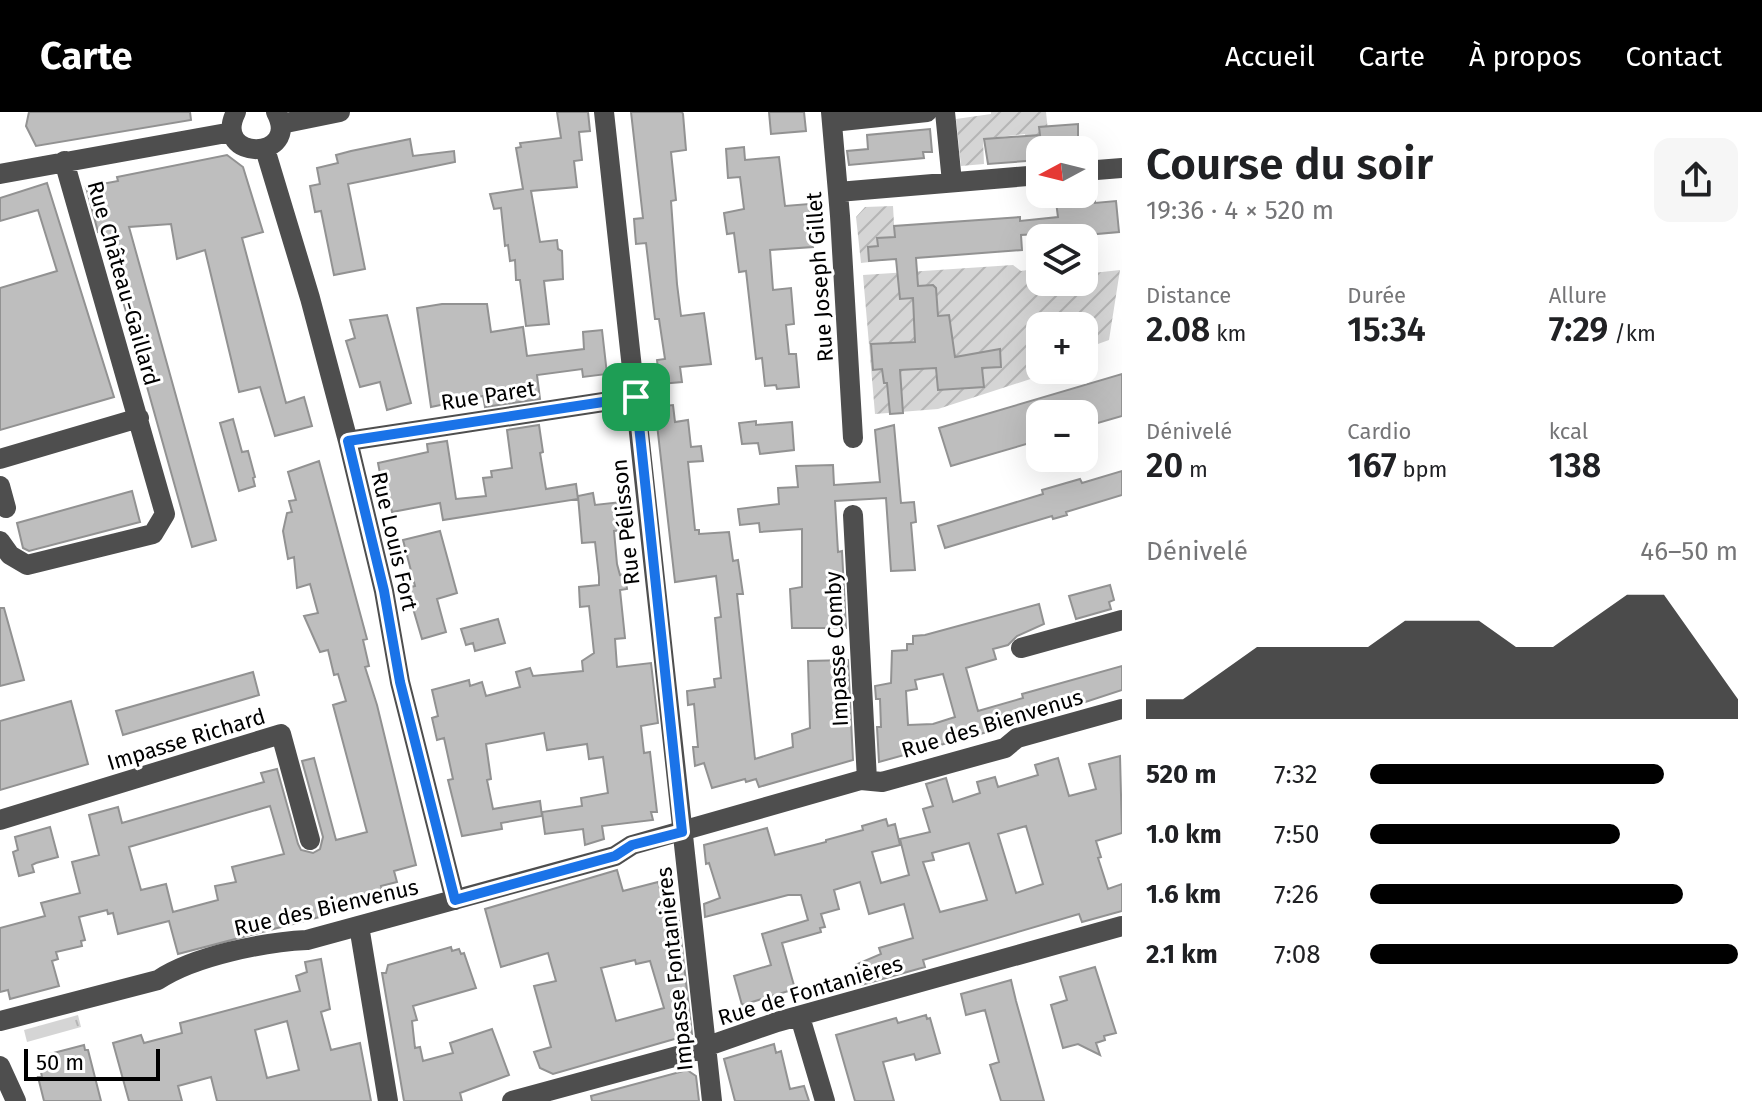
<!DOCTYPE html>
<html lang="fr">
<head>
<meta charset="utf-8">
<style>
  :root { --surface:#fff; --page:#f6f6f6; --text:#202124; --muted:#757577; --accent:#000 }
  body { margin:0; font-family:"Fira Sans",sans-serif; background:var(--page); color:var(--text); height:100vh; display:flex; flex-direction:column; font-size:30px; white-space:nowrap }
  * { box-sizing:border-box; margin:0 }
  p { font-size:26px; color:var(--muted) }
  .icon { flex:none; width:44px; height:44px; fill:none; stroke:currentColor; stroke-width:2; stroke-linecap:round; stroke-linejoin:round }
  .map { position:relative; flex:1; overflow:hidden }
  .drawer { display:flex; flex-direction:column; background:var(--surface); width:640px }
  .drawer>* { flex:none }
  .needle { width:52px; rotate:263deg }
  .buttons { position:absolute; left:1026px; top:24px; display:grid; gap:16px }
  .buttons a { display:grid; place-items:center; width:72px; height:72px; border-radius:16px; background:var(--surface); box-shadow:0 8px 32px #0002; font-size:40px }
  .scale { position:absolute; left:24px; bottom:20px; width:136px; box-sizing:border-box; padding-left:8px; border:4px solid #000; border-top:0; font-size:22px; line-height:28px; white-space:nowrap; color:#000; -webkit-text-stroke:6px #fff; paint-order:stroke }
  .pin { position:absolute; display:grid; place-items:center; width:68px; height:68px; color:#fff; margin:-34px; border-radius:16px; box-shadow:0 4px 12px #0006 }
  .round { display:grid; place-items:center; flex:none; width:84px; height:84px; border-radius:16px; background:var(--page) }
  .head { display:flex; align-items:center; justify-content:space-between; height:136px; padding:0 24px }
  h1 { font-size:44px; font-weight:600; line-height:60px }
  .metrics { display:grid; grid-template-columns:repeat(3,1fr); gap:12px; height:136px; padding:8px 24px }
  .metrics div { display:grid; align-content:center }
  .metrics b { font-size:34px; font-weight:600 }
  .metrics small { font-size:22px; font-weight:400 }
  .metrics p { font-size:22px }
  .chart { height:224px; padding:16px 24px }
  .chart p { display:flex; justify-content:space-between }
  .chart svg { width:100%; height:144px; margin-top:8px; fill:var(--accent); opacity:.7 }
  ul { padding:0 24px; list-style:none; font-size:26px }
  li { display:grid; grid-template-columns:128px 96px 1fr; align-items:center; height:60px }
  li i { height:20px; border-radius:10px; background:var(--accent) }
  header { display:flex; align-items:center; gap:48px; box-sizing:border-box; height:112px; padding:0 40px; background:var(--accent); color:#fff }
  header strong { font-size:38px }
  nav { display:flex; gap:44px; margin-inline-start:auto; font-size:28px }
  main { display:flex; flex:1; min-height:0 }
  .map>svg:first-child { display:block }
  .grass { fill:url(#grass-tufts) }
  .garden { fill:url(#garden-furrows) }
  .building { fill:#bebebe; stroke:#929292; stroke-width:2; fill-rule:evenodd }
  .lines { fill:none; stroke-linecap:round; stroke-linejoin:round }
  .minor { stroke:#4e4e4e; stroke-width:20 }
  .route-casing { stroke:#fff; stroke-width:16 }
  .route { stroke:#1a73e8; stroke-width:10 }
  .labels { text-anchor:middle; stroke-width:6; stroke-linejoin:round; paint-order:stroke }
  .street-label { font-size:22px; fill:#000; stroke:#fff }
</style>
</head>
<body>
<header>
<strong>Carte</strong>
<nav><a>Accueil</a><a>Carte</a><a>À propos</a><a>Contact</a></nav>
</header>
<main>
<div class="map">
<svg width="1122" height="989" viewBox="0 0 1122 989">
  <defs>
    <pattern id="grass-tufts" width="24" height="20" patternUnits="userSpaceOnUse" patternTransform="scale(2)"><rect width="24" height="20" fill="#d5d5d5"/><path d="M3 7l-1-3M5 7V3M7 7l1-3M15 17l-1-3M17 17v-4M19 17l1-3" fill="none" stroke="#b5b5b5"/></pattern>
    <pattern id="garden-furrows" width="10" height="10" patternUnits="userSpaceOnUse" patternTransform="scale(2)"><rect width="10" height="10" fill="#d5d5d5"/><path d="M-1 1l2-2M0 10L10 0M9 11l2-2" fill="none" stroke="#b5b5b5"/></pattern>
  </defs>
  <rect width="100%" height="100%" fill="#fff"/>
  <path class="grass" d="M78 903 81 915 27 930 24 918Z"/>
  <path class="garden" d="M991 0H1046L1050 38H1040L1029 49 1025 22 983 27 984 52 961 54 956 7 991 2Z
    M893 94 896 147 861 151 856 105 865 95Z
    M1013 153 1021 159 1040 156V170H1084V162L1120 158 1109 228 1084 237V214H1040V258H1058L938 297 875 302 863 163Z"/>
  <path class="building" d="M29 0H190L191 8 36 34 26 14Z
    M557 0H588L590 19 579 20 582 48 574 49 577 75 531 79 540 130 557 128 558 137 562 139 563 167 544 169 549 212 526 214 520 168H516L515 148 510 149 508 133 505 134 501 96 494 97 490 82 523 77 516 36 521 35 520 31 561 26Z
    M631 0H682L683 2 686 38 671 40 676 88 671 89 677 172 681 204 704 201 711 252 680 255 682 270 660 272 657 248 665 247 659 207H655L646 131 636 132 635 120 634 107 643 106Z
    M769 0H804L806 19 771 22Z
    M1078 12V31L1049 33 1050 38H1040V48L988 52 984 27 1040 23 1039 15Z
    M930 17 932 40H923L924 46 849 53 847 39 868 37 867 23Z
    M410 27 413 44 454 39 455 50 348 72 365 157 334 163 321 99 315 100 310 74 320 72 317 56 338 51 336 43 351 39Z
    M744 35 745 48 779 45 785 94 809 92 813 135 770 138 773 178 791 176 794 212 786 213 789 242H796L799 275 777 277 776 273 765 274 762 246 756 247 746 159 739 160 734 121 727 122 724 101 744 97 740 65 728 66 726 37Z
    M227 43 243 55 263 120 242 126 286 291 304 285 312 314 275 324 260 275 239 280 205 138 177 147 171 112 129 115 216 428 192 435 112 150 102 119 98 120 86 75 118 69 117 65Z
    M47 71 114 285 0 318V176L57 159 38 98 0 109V86Z
    M1055 82H1095V91L1116 89 1119 120 1086 123V126H1055V121L1021 123 1022 138 916 146 918 174 933 173 936 176 938 204 949 203 955 245 1000 237 1001 255 982 256 984 275 938 278 936 256 900 258 903 301 890 302 887 271H884L882 257 873 258 871 232 915 230 913 186 900 187 896 147 869 149 868 135 878 134 877 126 895 125 894 114 1020 105V109L1058 105Z
    M442 192H487L491 220 523 215 527 244 584 237 583 220 602 218 607 262 583 265 582 257 537 263 540 287 485 295 483 284 431 295 417 196Z
    M387 203 411 291 387 298 380 270 360 275 346 229 355 226 350 208Z
    M1122 262V304L1084 315V302H1040V328L951 354 939 316Z
    M673 293 675 310 688 308 691 335 701 334 703 349 688 350 695 418H699V422L729 420 733 449 738 448 743 482H737L755 647 793 635 792 622 810 616 808 549 848 548 853 648 759 675 756 667 746 670 745 667 712 676 704 651 695 654 693 635H698L694 592 688 593 687 579 715 575 714 567 721 566 715 506 721 505 716 464 675 470 655 295Z
    M233 307 242 340 248 339 255 365 253 366 255 374 239 379 220 311Z
    M756 309V313L792 310 794 338 760 342 758 331 742 332 739 311Z
    M539 313 543 340 540 341 546 377 576 372 578 387 443 408 440 391 392 400 387 376 383 377 378 351 428 340 427 332 447 329 456 387 486 384 483 366 492 365 491 359 512 356 507 318Z
    M894 313 901 391 914 390 916 410 911 411 915 458 891 459 886 386 835 389 838 440 842 439 846 516H792L790 477 802 475V417L760 420 759 411 740 413 738 397 779 392 778 376 798 375 796 354 833 353 834 373 880 370 875 318Z
    M319 349 367 527 363 528 369 554 365 555 377 593 416 753 394 759 397 770 381 774 382 778 347 787 350 797 178 842 169 809 118 822 113 801 108 802 107 798 79 805 85 828 81 829 82 834 56 840 58 847 52 849 59 874 10 887 8 878 0 880V816L45 804 41 791 80 781 72 750 99 743 89 703 118 695 122 711 264 670 261 661 277 657 298 732 301 738 313 741 320 737 323 725 302 649 314 646 336 728 367 720 333 593 346 589 338 562 334 563 328 538 320 540 304 504 318 501 310 472 297 476 294 445 288 447 283 419 287 401 292 400 289 389 296 388 288 360ZM270 694 284 742 232 755 236 770 215 774 218 788 173 800 166 772 141 778 129 735Z
    M1122 359V383L1066 400 1067 403 1053 407 1052 404 945 436 938 414 1043 382 1042 378 1080 367 1082 371Z
    M132 379 140 410 29 439 23 436 17 411Z
    M593 381 595 393 621 390 624 418 614 419 617 452 620 463 625 462 627 477 620 478 625 526 615 527 617 555 651 551 658 611 641 614 644 641 650 640 657 700H651L653 708 602 714 604 727 585 733 583 717 545 722 542 700 582 694 581 686 608 681 603 645 589 647 587 632 547 638 544 621 486 632 491 667 487 668 493 697 540 689 542 704 501 711 502 717 462 724 448 668 453 667 444 626 437 628 432 606 438 604 432 578 469 568 470 574 482 570 486 584 520 575 516 560 530 556 533 564 583 559 582 549 594 541 589 494 580 495 579 475 599 473V465L595 430 582 431 578 384Z
    M440 419 457 481 437 487 446 520 422 527 407 476 415 474 403 428Z
    M1110 473 1114 488 1109 490 1111 497 1076 507 1069 484Z
    M1039 492 1044 512 1017 524 1008 533 993 537 996 547 966 556 978 599 1023 586 1022 582 1122 554V578L1067 596 1008 610 1009 614 879 650 877 615H881L880 587H876L875 574 891 571 892 539 907 538V532H913V524L925 523ZM943 562 955 605 933 612 908 613 906 579 917 577 915 568Z
    M0 496H4L24 568 0 574Z
    M498 507 505 531 475 539 473 531 466 533 461 517Z
    M253 560 259 583 123 623 116 599Z
    M71 589 88 652 0 678V609Z
    M1120 644 1122 721 1096 729 1101 745 1098 746 1108 777 1122 772V799L1082 810 1079 802 923 848 925 855 861 873 855 853 881 842 879 836 913 826 904 792 869 802 860 770 834 778 839 797 821 802 825 815 820 816 821 820 782 831 795 877 742 893 734 864 771 853 762 822 808 808 801 783H788L705 805 704 792 720 786 709 751 706 752 704 733 767 716 775 743 826 730V728L863 718 862 714 886 707 888 714 895 712 900 733 872 740 881 771 909 763 900 727 930 720 923 697 933 694 926 672 946 666 953 690 980 681 977 670 995 665 998 675 1038 663 1035 653 1058 646 1069 684 1096 677 1089 652ZM1026 714 1043 772 1016 781 998 722ZM969 731 987 788 940 800 923 750 934 748 932 741Z
    M50 715 58 745 36 751 32 753 34 760 19 764 13 740 18 738 15 725Z
    M617 758 623 779 658 770 661 779 667 778 674 801 678 800 692 922 553 962 540 956 534 940 551 935 534 874 556 869 548 841 501 855 485 797ZM635 848 636 852 650 849 664 896 616 909 601 856Z
    M451 835 452 839 459 837 461 842 464 841 476 876 413 894 417 908 412 909 415 936 420 935 423 949 453 941 450 931 492 917 509 963 460 981 462 989H404L382 861H386L388 853Z
    M321 847 330 897 321 900 331 938 360 931 371 989H217L211 965 178 974 182 989H129L113 931 141 923 144 931 182 921 180 911 300 879 296 864 307 860 305 850ZM287 909 299 958 267 966 255 918Z
    M1095 855 1116 921 1104 924 1105 928 1096 931 1100 943 1078 932 1063 936 1051 893 1067 888 1060 865Z
    M1011 868 1016 889 1044 989H1001L990 953 999 950 985 898 966 903 961 882Z
    M926 903 927 907 930 906 940 941 916 948 914 942 883 950 894 989H855L836 923 896 906 898 911Z
    M774 932 776 941 781 939 790 977 804 974 809 989H735L724 947Z
    M84 933 85 938H88L101 989H44L38 965H42L38 945Z
    M687 958 696 964 699 989H592L591 984Z"/>
  <g class="lines">
    <path class="minor" d="M236 0C211 50 302 49 276 0
      M604 0 712 989
      M831 0 840 104 853 326
      M945 0 952 70
      M832 10 927 0
      M281 12 340 0
      M265 37 310 186 348 329 384 479 400 570 455 788
      M1084 59 1122 56
      M0 62 232 20
      M838 80 1040 63
      M348 329 636 285
      M0 347 139 306
      M0 374 6 396
      M853 403 867 668
      M0 429 10 443 27 453 153 422 165 402 64 49
      M1021 536 1122 508
      M0 708 281 622 310 728
      M359 814 388 989
      M800 905 825 989
      M0 909 158 868C194 844 264 830 307 828L615 744 632 733 861 668 882 670 1005 636 1017 626 1122 597
      M0 954 16 989
      M512 989 685 942 777 910 1122 814"/>
  </g>
  <g class="lines">
    <defs>
      <path id="route" d="M636 285 682 720 632 733 615 744 455 788 400 570 384 479 348 329Z"/>
    </defs>
    <use href="#route" class="route-casing"/>
    <use href="#route" class="route"/>
  </g>
  <g class="labels">
    <g class="street-label">
      <text transform="translate(819 165) rotate(-94)" y="8">Rue Joseph Gillet</text>
      <text transform="translate(124 171) rotate(74)" y="8">Rue Château-Gaillard</text>
      <text transform="translate(488 283) rotate(-9)" y="8">Rue Paret</text>
      <text transform="translate(625 410) rotate(-96)" y="8">Rue Pélisson</text>
      <text transform="translate(395 429) rotate(77)" y="8">Rue Louis Fort</text>
      <text transform="translate(836 537) rotate(-93)" y="8">Impasse Comby</text>
      <text transform="translate(992 611) rotate(-17)" y="8">Rue des Bienvenus</text>
      <text transform="translate(186 627) rotate(-17)" y="8">Impasse Richard</text>
      <text transform="translate(326 795) rotate(-13)" y="8">Rue des Bienvenus</text>
      <text transform="translate(674 857) rotate(-96)" y="8">Impasse Fontanières</text>
      <text transform="translate(810 878) rotate(-17)" y="8">Rue de Fontanières</text>
    </g>
  </g>
</svg>
<div class="buttons">
<a><svg class="needle" viewBox="-14 -14 28 28"><path d="M0-13l5 13h-10z" fill="#e53935"/><path d="M0 13l5-13h-10z" fill="#757577"/></svg></a>
<a><svg class="icon" aria-label="layers" viewBox="0 0 24 24"><path d="M12 4l9 5-9 5-9-5zM3 14l9 5 9-5"/></svg></a>
<a>+</a>
<a>−</a>
</div>
<div class="scale">50 m</div>
<div class="pin" style="left:636px;top:285px;background:#1e9e55"><svg class="icon" aria-label="arrive" viewBox="0 0 24 24"><path d="M6 21V4h12l-3 4 3 4H6"/></svg></div>
</div>
<section class="drawer">
<div class="head"><div><h1>Course du soir</h1><p>19:36 · 4 × 520 m</p></div><a class="round"><svg class="icon" aria-label="share" viewBox="0 0 24 24"><path d="M12 15V3M7 8l5-5 5 5M5 13v7h14v-7"/></svg></a></div>
<div class="metrics">
<div><p>Distance</p><b>2.08<small> km</small></b></div>
<div><p>Durée</p><b>15:34</b></div>
<div><p>Allure</p><b>7:29<small> /km</small></b></div>
</div>
<div class="metrics">
<div><p>Dénivelé</p><b>20<small> m</small></b></div>
<div><p>Cardio</p><b>167<small> bpm</small></b></div>
<div><p>kcal</p><b>138</b></div>
</div>
<div class="chart"><p><span>Dénivelé</span>46–50 m</p>
<svg viewBox="0 0 160 44" preserveAspectRatio="none"><path d="M0 44V38L10 38L20 30L30 22L40 22L50 22L60 22L70 14L80 14L90 14L100 22L110 22L120 14L130 6L140 6L150 22L160 38V44z"/></svg>
</div>
<ul>
<li><b>520 m</b>7:32<i style="width:80%"></i></li>
<li><b>1.0 km</b>7:50<i style="width:68%"></i></li>
<li><b>1.6 km</b>7:26<i style="width:85%"></i></li>
<li><b>2.1 km</b>7:08<i style="width:100%"></i></li>
</ul>
</section>
</main>
</body>
</html>
